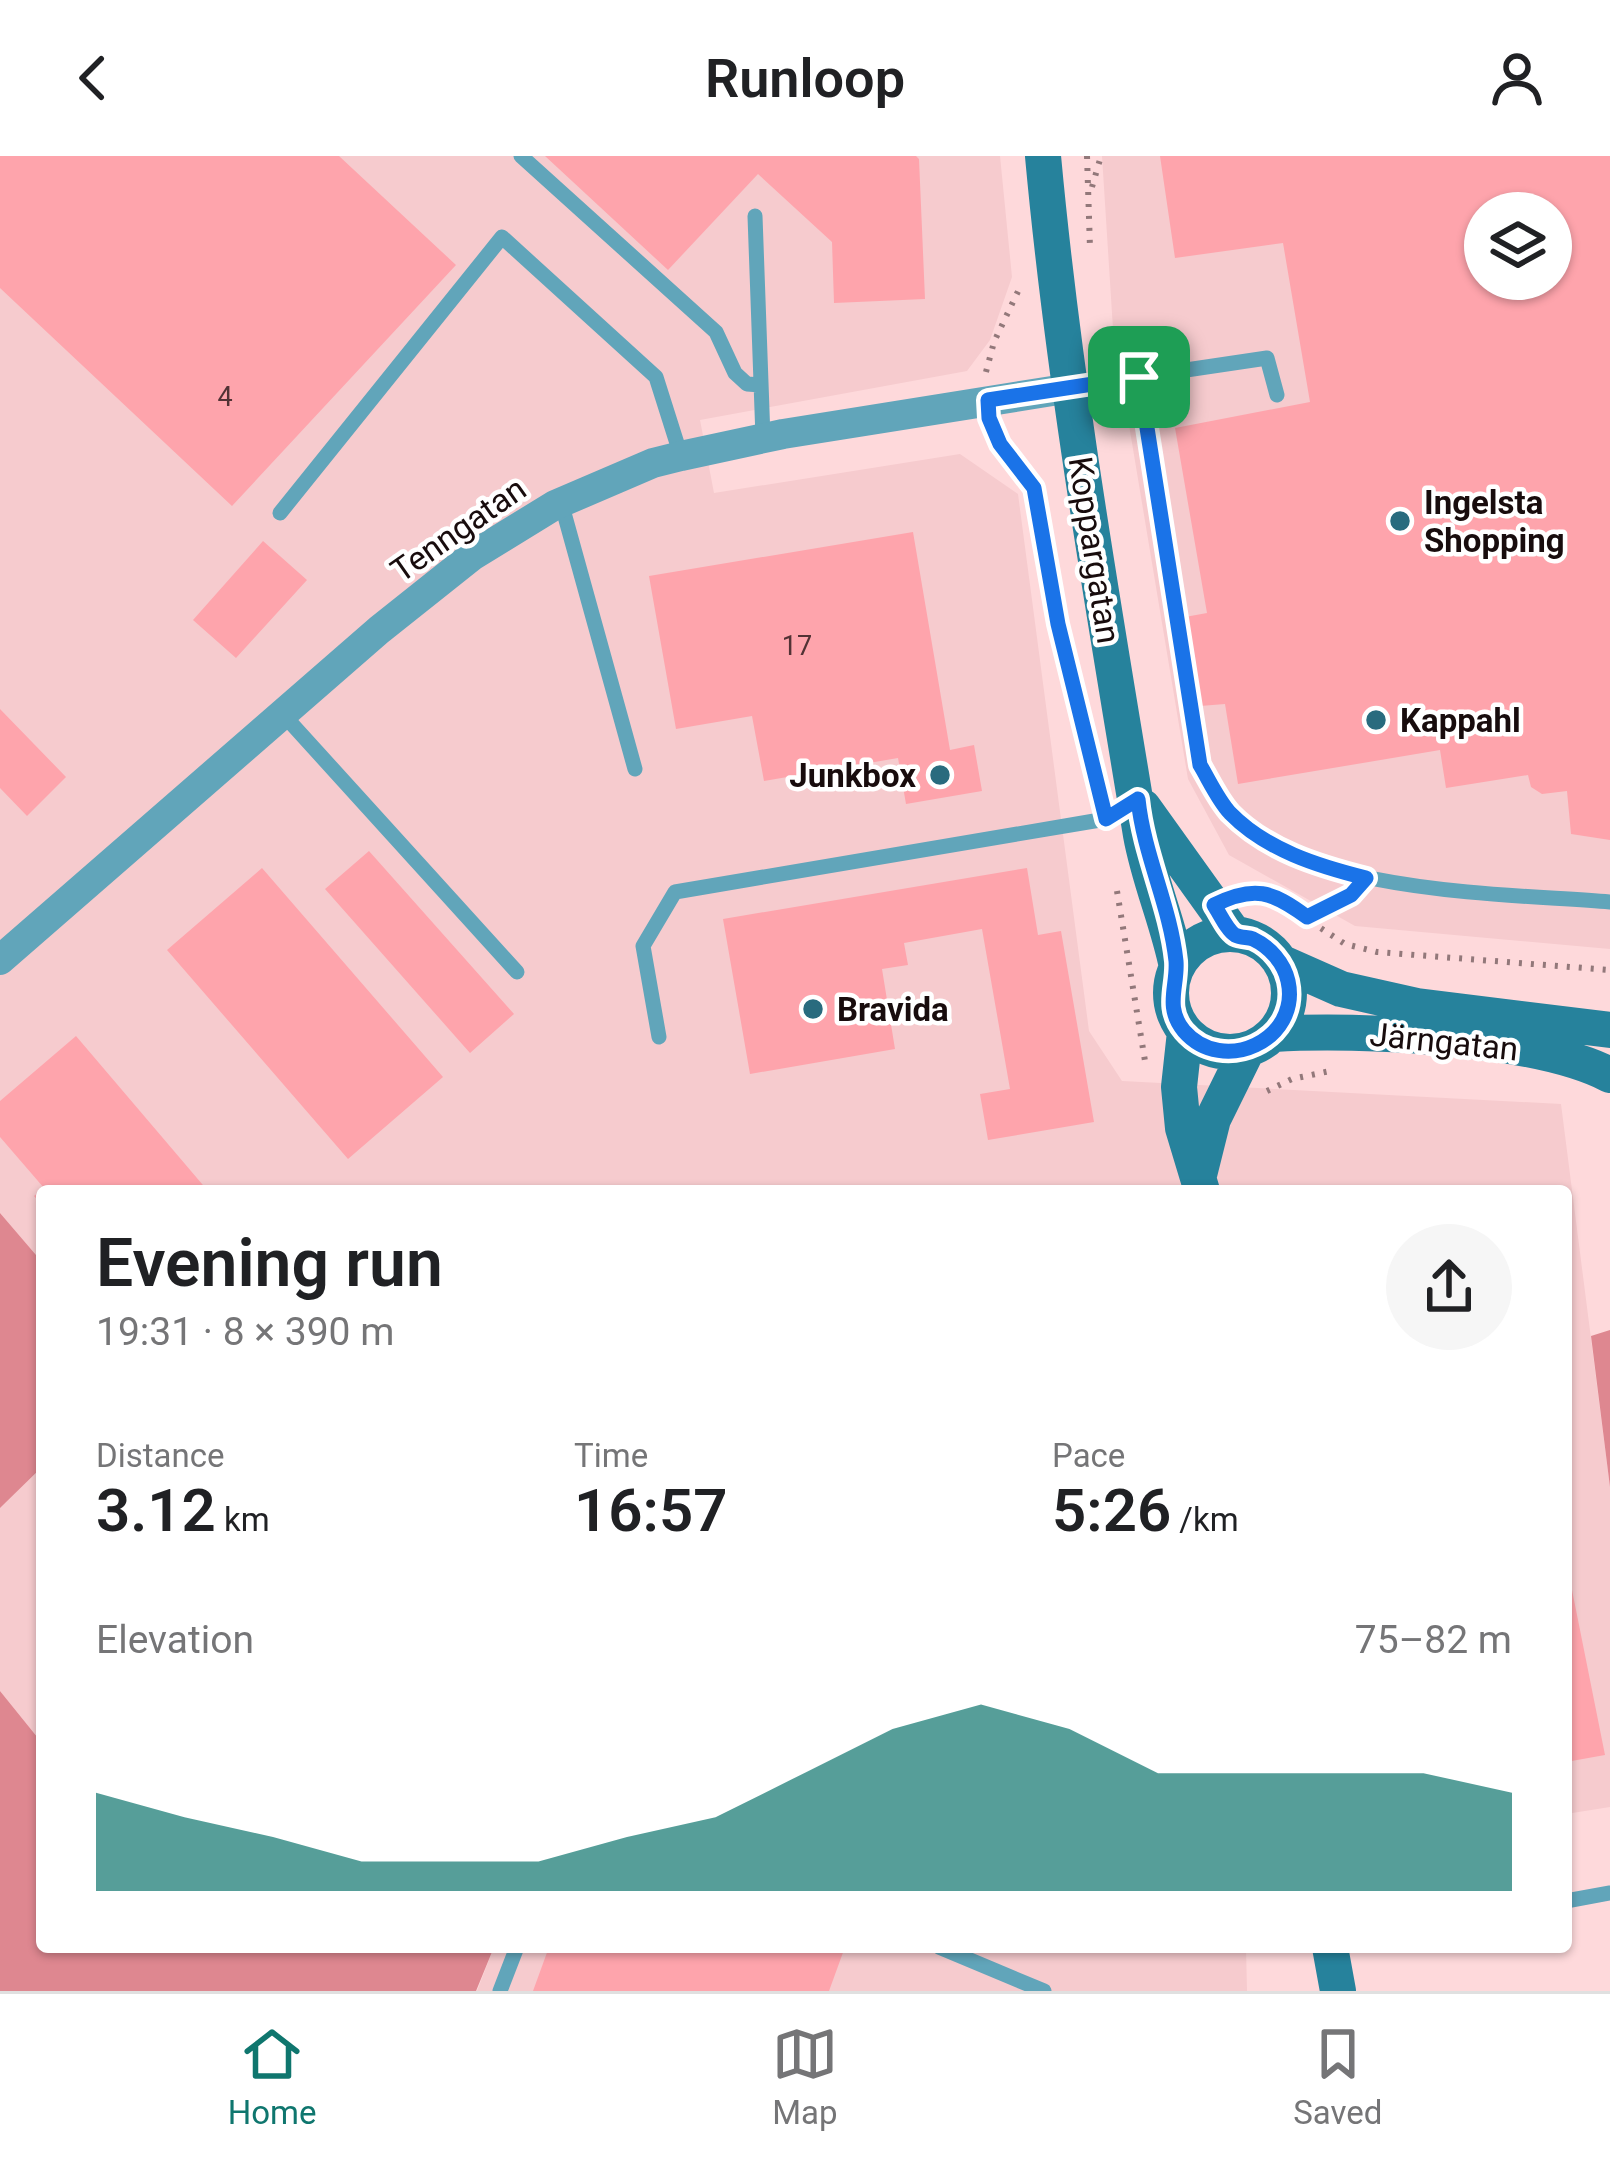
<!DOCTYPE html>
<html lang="en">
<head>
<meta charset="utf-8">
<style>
  :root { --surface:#fff; --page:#f6f6f6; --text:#202124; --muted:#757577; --line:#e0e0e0; --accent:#0f766e }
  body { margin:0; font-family:Roboto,sans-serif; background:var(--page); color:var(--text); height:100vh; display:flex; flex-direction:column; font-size:45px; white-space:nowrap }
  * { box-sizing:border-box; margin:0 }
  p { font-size:39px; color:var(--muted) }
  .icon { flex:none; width:66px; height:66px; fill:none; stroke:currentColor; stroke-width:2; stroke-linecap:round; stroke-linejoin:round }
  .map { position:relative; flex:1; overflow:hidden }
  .panel { position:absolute; left:36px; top:1029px; width:1536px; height:768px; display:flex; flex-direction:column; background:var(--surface); border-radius:12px; box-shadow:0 3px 9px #0004 }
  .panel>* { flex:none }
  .fabs { position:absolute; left:1464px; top:36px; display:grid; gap:24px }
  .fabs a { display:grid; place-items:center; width:108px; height:108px; border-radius:50%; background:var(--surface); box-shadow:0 3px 9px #0004; font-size:60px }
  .pin { position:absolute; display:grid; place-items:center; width:102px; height:102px; color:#fff; margin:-51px; border-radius:24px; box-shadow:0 6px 18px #0006 }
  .round { display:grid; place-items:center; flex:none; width:126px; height:126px; border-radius:63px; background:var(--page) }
  .overview { display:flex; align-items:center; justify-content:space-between; height:204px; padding:0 60px }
  h1 { font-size:66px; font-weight:600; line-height:90px }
  .figures { display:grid; grid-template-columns:repeat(3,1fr); gap:18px; height:204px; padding:12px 60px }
  .figures div { display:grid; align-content:center }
  .figures b { font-size:60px; font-weight:600 }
  .figures small { font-size:33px; font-weight:400 }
  .figures p { font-size:33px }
  .chart { height:336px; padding:24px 60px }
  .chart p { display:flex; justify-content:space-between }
  .chart svg { width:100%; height:216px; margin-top:12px; fill:var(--accent); opacity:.7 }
  header { display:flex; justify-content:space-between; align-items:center; height:156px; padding:0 60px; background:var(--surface); font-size:54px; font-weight:600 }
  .dock { display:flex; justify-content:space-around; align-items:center; height:168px; border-top:3px solid var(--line); background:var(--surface); font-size:33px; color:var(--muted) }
  .dock a { display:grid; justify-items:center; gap:6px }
  .dock .on { color:var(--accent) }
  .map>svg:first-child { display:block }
  .built { fill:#f6cbce; fill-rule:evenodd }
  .forest { fill:#de8790 }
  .building { fill:#fea4ac; fill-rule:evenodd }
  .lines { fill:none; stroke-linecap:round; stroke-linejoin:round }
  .path { stroke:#92787a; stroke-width:6; stroke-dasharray:3 9; stroke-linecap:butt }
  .lane { stroke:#61a5ba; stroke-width:15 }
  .street { stroke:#61a5ba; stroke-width:30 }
  .secondary { stroke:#26829c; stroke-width:36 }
  .route-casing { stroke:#fff; stroke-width:24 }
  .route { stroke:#1a73e8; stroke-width:15 }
  .poi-dot { fill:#296b7e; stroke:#fff; stroke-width:4.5 }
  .labels { text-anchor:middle; stroke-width:9; stroke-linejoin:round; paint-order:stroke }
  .number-label { font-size:27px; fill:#523235 }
  .poi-label { font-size:33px; font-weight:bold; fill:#180c0d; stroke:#fff; text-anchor:start }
  .street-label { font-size:33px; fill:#180c0d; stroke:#fff }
</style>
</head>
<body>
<header><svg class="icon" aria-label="back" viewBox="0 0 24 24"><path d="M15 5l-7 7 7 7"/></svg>Runloop<svg class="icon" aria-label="person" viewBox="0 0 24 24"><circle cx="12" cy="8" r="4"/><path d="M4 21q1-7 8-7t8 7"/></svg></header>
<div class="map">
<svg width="1610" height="1835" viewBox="0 0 1610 1835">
  <rect width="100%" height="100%" fill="#fed9db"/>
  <path class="built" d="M0 0H1000L1012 121 990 184 967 215 700 264 714 337 960 298 1018 338 1089 875 1122 925 1561 948 1610 1331V1651L1566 1658V1035H42V1106L0 1057Z
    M1102 0H1610V793L1355 770 1229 699 1188 623 1113 173ZM1485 57H1551V123H1485Z
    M42 1311V1587L0 1535V1352Z
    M494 1791H1246L1247 1835H477Z"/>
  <path class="forest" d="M0 1057 42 1106V1311L0 1352Z
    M1610 1174V1331L1591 1180Z
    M0 1535 42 1587V1791H494L476 1835H0Z"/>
  <path class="building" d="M0 0H339L456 109 232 350 0 132Z
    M545 0H916L919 3 925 143 834 147 832 86 758 18 668 114Z
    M1160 0H1610V684L1571 678 1567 635 1542 638 1531 631 1528 619 1446 632 1440 594 1238 628 1225 548 1200 550 1185 461 1207 457 1175 272 1310 246 1283 87 1175 102ZM1485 57H1551V123H1485Z
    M913 376 950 594 974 589 982 635 906 648 898 602 764 625 752 560 676 573 649 420Z
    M263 385 307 424 236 502 193 464Z
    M0 553 66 621 27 660 0 632Z
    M369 695 514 858 470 897 325 733Z
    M262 712 443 921 348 1003 167 794Z
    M1027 712 1038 779 1061 775 1094 966 988 984 980 938 1010 933 982 773 904 787 908 809 882 813 895 893 750 918 723 763Z
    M76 880 208 1035H42V1049L34 1040 44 1032 0 981V945Z
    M1566 1404 1605 1599 1566 1606Z
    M549 1791H845L829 1835H533Z"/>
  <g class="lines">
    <path class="path" d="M1087 0 1090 92
      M1092 31 1101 0
      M986 216 994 186 1021 129
      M995 276 1033 331 1058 468 1089 593
      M1117 735 1145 905
      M1247 737 1270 739 1345 788 1377 796 1610 814
      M1307 761 1346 741
      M1267 935 1292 923 1335 914"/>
    <path class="lane" d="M521 0 716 176 735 217 747 228 761 229
      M755 60 763 282
      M1139 221 1267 202 1277 239
      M1071 232 1139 221 1200 609C1209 624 1217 643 1229 656 1304 739 1504 737 1610 746
      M561 346 635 613
      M280 357 502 81 656 221 681 300
      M281 556 517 816
      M659 881 643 790 675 736 1106 663 1136 644
      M1566 1745 1610 1737
      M939 1791 1044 1835
      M500 1835 517 1791"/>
    <path class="street" d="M0 804 379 474 472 400 555 349 653 307 681 300 783 278 1071 232"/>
    <path class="secondary" d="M1043 0C1064 228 1104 454 1141 679 1149 724 1168 766 1177 811
      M1143 651 1234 778
      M1171 837a59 59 0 1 1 118 0a59 59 0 1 1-118 0Z
      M1280 806 1341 833 1417 850 1610 874
      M1185 876 1179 931 1183 972 1202 1035
      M1274 878C1359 873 1535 880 1610 919
      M1199 1019 1213 963 1247 894
      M1330 1791 1338 1835"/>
  </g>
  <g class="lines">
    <defs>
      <path id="route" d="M1139 221 1200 609C1209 624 1218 644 1230 657 1266 694 1318 710 1366 722L1351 739 1307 761C1272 735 1254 729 1214 749 1220 758 1227 774 1235 779 1241 782 1248 781 1253 783 1270 791 1284 807 1288 825 1301 884 1223 920 1184 875 1164 851 1178 830 1176 805 1170 749 1144 700 1138 643L1106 663 1058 468 1034 332 1000 288 989 262 988 244Z"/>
    </defs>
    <use href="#route" class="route-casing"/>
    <use href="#route" class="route"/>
  </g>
  <g class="poi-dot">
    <circle cx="1400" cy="365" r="12"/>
    <circle cx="1376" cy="564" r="12"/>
    <circle cx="940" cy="619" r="12"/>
    <circle cx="813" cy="853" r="12"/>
  </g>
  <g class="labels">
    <g class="number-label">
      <text x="225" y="250">4</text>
      <text x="797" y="499">17</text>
    </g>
    <g class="poi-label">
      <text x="1424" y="358">Ingelsta<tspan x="1424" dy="38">Shopping</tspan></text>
      <text x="1400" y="576">Kappahl</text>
      <text x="916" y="631" text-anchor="end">Junkbox</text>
      <text x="837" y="865">Bravida</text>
    </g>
    <g class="street-label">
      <text transform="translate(458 373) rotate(-35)" y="12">Tenngatan</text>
      <text transform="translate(1095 394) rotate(81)" y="12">Koppargatan</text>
      <text transform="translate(1444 885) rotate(6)" y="12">Järngatan</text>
    </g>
  </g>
</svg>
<div class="fabs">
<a><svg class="icon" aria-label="layers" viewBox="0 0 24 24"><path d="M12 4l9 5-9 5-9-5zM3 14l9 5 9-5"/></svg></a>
</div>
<div class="pin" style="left:1139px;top:221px;background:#1e9e55"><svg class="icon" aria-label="arrive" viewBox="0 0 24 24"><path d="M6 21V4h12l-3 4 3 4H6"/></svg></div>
<section class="panel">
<div class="overview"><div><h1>Evening run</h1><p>19:31 · 8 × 390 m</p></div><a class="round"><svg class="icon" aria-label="share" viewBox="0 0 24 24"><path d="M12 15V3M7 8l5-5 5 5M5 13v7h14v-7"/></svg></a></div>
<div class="figures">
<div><p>Distance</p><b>3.12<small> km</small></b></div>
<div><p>Time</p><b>16:57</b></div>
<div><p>Pace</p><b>5:26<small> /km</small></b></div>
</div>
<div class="chart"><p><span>Elevation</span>75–82 m</p>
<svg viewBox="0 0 160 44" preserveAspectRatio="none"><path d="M0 44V24L10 29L20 33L30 38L40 38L50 38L60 33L70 29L80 20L90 11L100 6L110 11L120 20L130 20L140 20L150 20L160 24V44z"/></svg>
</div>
</section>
</div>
<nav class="dock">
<a class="on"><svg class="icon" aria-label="home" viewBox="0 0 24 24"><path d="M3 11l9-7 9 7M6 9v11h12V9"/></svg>Home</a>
<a><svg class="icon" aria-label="map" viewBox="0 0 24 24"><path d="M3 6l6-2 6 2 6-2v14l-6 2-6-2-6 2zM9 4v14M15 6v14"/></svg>Map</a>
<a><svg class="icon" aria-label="saved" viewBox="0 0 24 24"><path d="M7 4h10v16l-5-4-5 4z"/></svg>Saved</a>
</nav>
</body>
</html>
